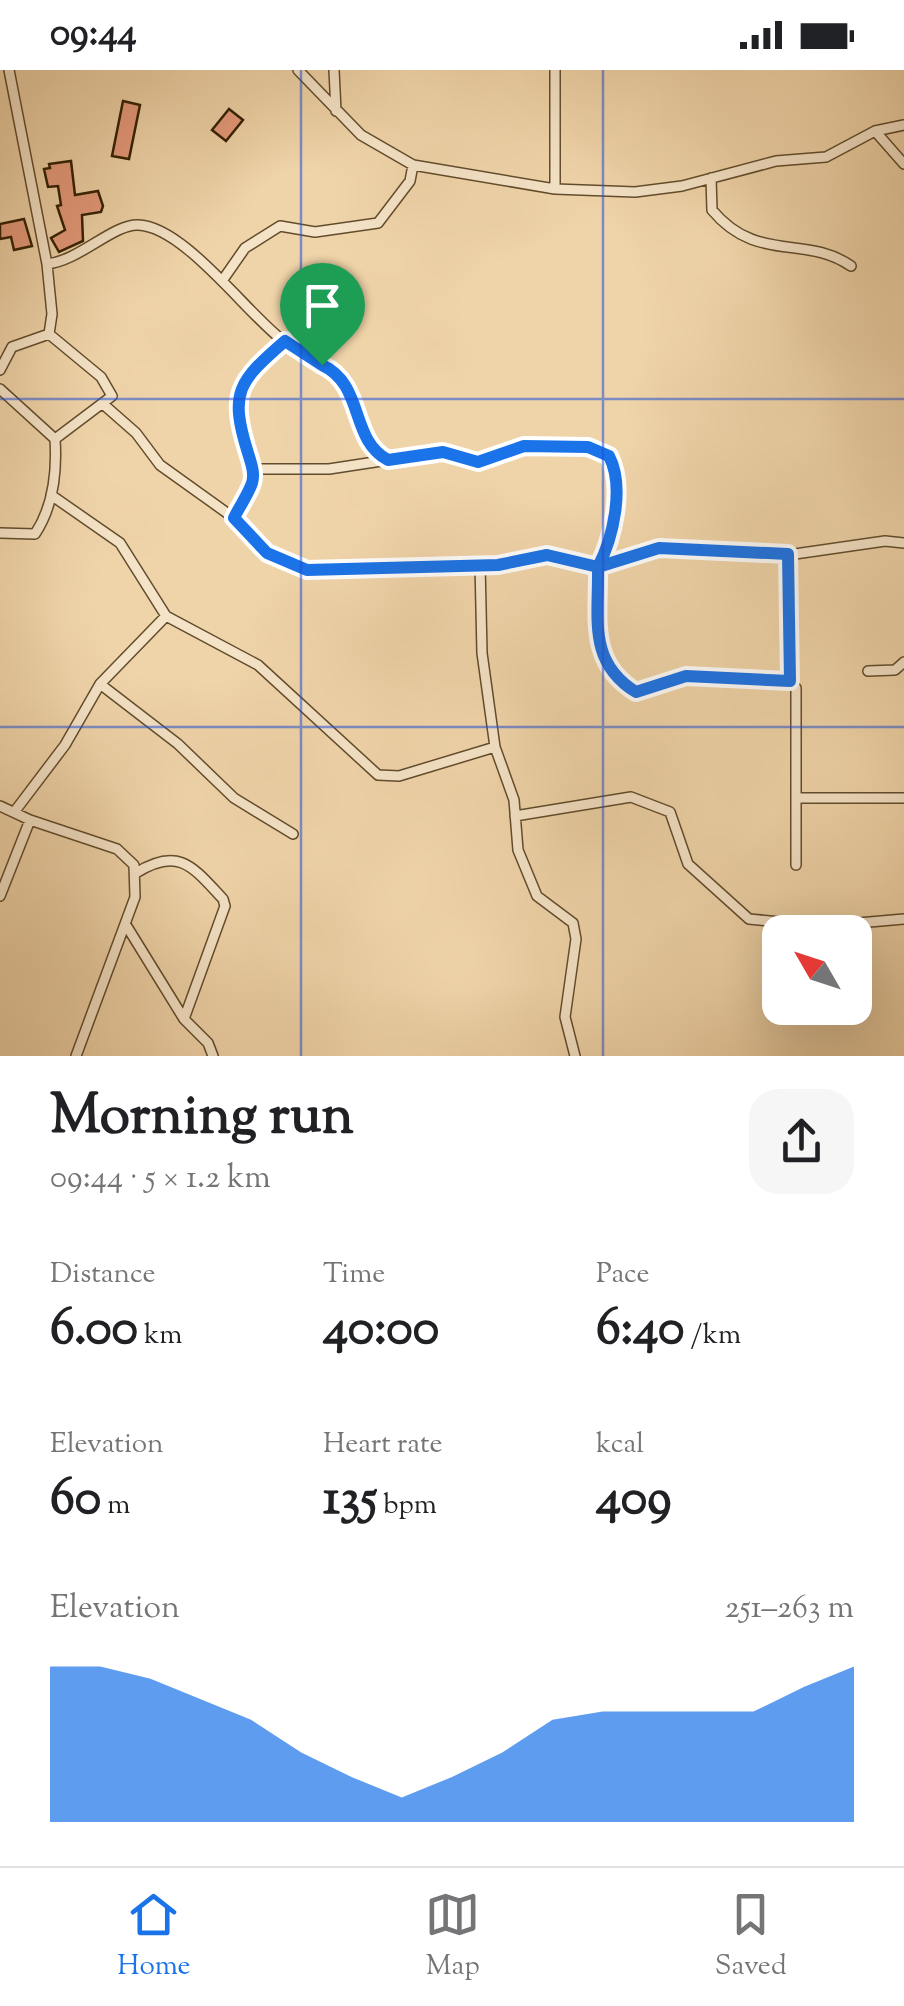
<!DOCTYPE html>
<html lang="en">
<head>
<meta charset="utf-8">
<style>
  :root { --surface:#fff; --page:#f6f6f6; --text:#202124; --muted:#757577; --line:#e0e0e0; --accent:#1a73e8 }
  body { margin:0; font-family:"Sorts Mill Goudy",serif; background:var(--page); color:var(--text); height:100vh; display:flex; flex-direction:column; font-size:38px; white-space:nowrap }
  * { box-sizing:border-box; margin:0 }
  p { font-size:32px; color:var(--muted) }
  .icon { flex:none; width:55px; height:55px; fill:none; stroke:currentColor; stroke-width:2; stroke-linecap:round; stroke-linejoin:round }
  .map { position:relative; height:986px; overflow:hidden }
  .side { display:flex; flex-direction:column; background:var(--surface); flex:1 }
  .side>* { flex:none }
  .needle { width:65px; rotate:309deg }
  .buttons { position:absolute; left:762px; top:845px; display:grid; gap:20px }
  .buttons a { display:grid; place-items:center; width:110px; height:110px; border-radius:20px; background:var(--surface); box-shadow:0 10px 40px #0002; font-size:50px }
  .pin { position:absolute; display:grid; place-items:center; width:85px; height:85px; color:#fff; margin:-102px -42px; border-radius:50% 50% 50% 0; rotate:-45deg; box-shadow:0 0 10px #0007 }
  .pin .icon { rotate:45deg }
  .round { display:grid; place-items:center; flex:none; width:105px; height:105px; border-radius:30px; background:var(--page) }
  .overview { display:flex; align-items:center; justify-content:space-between; height:170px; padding:0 50px }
  h1 { font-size:55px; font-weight:700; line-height:75px }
  .figures { display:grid; grid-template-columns:repeat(3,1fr); gap:15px; height:170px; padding:10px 50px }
  .figures div { display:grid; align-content:center }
  .figures b { font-size:50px; font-weight:700 }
  .figures small { font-size:28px; font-weight:400 }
  .figures p { font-size:28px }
  .chart { height:280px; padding:20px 50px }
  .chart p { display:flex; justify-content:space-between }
  .chart svg { width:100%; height:180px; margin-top:10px; fill:var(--accent); opacity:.7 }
  .status { display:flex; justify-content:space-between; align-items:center; height:70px; padding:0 50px; background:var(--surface); direction:ltr }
  .status svg { height:28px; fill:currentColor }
  .menu { display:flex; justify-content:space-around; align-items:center; height:140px; border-top:2px solid var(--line); background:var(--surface); font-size:28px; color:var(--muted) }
  .menu a { display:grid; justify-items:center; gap:5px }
  .menu .current { color:var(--accent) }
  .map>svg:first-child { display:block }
  .building { fill:#e69a7b; stroke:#311f02; stroke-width:2.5 }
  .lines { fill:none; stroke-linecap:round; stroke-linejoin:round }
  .minor-casing { stroke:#614c2c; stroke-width:12 }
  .minor { stroke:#f5e3c7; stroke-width:9 }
  .route-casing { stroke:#fff; stroke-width:20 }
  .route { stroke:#1a73e8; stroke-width:12 }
  .grid { fill:none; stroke:#1d4ed8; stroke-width:2.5; stroke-opacity:0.55 }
</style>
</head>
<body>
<div class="status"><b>09:44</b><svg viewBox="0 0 49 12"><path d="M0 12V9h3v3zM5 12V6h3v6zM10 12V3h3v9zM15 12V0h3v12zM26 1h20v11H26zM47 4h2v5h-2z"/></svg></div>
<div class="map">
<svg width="904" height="986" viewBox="0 0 904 986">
  <rect width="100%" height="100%" fill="#f0d4a9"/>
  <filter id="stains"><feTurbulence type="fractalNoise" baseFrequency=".002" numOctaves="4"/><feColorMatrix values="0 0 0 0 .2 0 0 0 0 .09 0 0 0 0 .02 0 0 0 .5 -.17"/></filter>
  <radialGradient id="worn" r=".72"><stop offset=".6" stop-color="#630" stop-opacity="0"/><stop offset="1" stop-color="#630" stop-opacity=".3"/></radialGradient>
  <path class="building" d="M123 31 140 35 129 89 112 86Z
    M229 39 243 50 226 71 212 60Z
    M71 91 75 125 98 121 103 136 101 142 82 145 83 171 59 182 51 168 65 160 57 136 61 135 58 116 48 117 44 99 50 98 49 94Z
    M24 149 32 176 14 180 11 167 0 169V154Z"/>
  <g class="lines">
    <defs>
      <path id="minor" d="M9 0 47 194 52 244 49 264
        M298 0 361 65 413 95 555 119 635 122 682 116 776 91 826 87 875 61 904 55
        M334 0 336 41
        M875 61 904 94
        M711 108 712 140C757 194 805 164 851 196
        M555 119V0
        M47 194C79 191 113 154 138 155 183 156 245 241 281 269 301 283 331 293 345 311 365 338 356 372 388 390L443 382 478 392 524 376 588 377 609 386C625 417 613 468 598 497L659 478 788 485 885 471 904 473
        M222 211 245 178 280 156 315 162 378 153 410 111 413 95
        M49 264 101 307 112 326 55 369
        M0 300 12 277 49 264
        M0 319 55 369C57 401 53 437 35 464L0 463
        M103 334 136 363 160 395 234 448 267 483 307 500 498 495 547 485 598 497C599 547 587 592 636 622L686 606 784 607 796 618V795
        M253 399H329L388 390
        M51 425 120 473 166 546 258 595 378 705 399 706 495 677
        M234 448 252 412C253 395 247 381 242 365 228 319 252 299 285 271
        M788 485 790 611
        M480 494 482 583 495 677 514 730 518 780 537 826 573 853 576 869 565 947 575 986
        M868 601 895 600 904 592
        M100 614 178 674 234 728 293 764
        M797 728H904
        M0 736 30 750 117 779 134 795 135 827 76 986
        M15 741 65 675 100 614 166 546
        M515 746 631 727 670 742 688 794 749 849 824 856 904 849
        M136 803C179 776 193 797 223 829L225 836 184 949
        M0 826 30 750
        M126 855 184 949 208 973 213 986"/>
    </defs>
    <use href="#minor" class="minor-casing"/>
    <use href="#minor" class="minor"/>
  </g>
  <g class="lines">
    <defs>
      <path id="route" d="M322 295 285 271C238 312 229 322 248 383 251 393 255 403 252 413 248 425 239 437 234 448L267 483 307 500 498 495 547 485 598 497C599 547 587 592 636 622L686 606 790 611 788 484 659 478 598 497C613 468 625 417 609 386L588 377 524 376 478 392 443 382 388 390C349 369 365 315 322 295"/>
    </defs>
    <use href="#route" class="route-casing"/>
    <use href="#route" class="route"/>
  </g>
  <path class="grid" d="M301 0V986M603 0V986M0 329H904M0 657H904"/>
  <rect width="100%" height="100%" filter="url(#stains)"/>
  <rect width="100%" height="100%" fill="url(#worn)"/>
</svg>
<div class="buttons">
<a><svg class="needle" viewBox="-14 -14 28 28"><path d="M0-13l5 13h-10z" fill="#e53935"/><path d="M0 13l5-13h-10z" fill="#757577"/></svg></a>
</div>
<div class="pin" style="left:322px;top:295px;background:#1e9e55"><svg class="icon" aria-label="arrive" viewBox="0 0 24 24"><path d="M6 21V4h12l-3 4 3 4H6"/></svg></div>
</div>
<section class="side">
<div class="overview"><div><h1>Morning run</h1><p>09:44 · 5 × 1.2 km</p></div><a class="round"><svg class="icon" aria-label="share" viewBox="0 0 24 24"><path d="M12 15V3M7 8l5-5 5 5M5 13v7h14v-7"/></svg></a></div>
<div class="figures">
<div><p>Distance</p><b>6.00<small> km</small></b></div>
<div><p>Time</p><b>40:00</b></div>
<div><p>Pace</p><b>6:40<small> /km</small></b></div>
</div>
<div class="figures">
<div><p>Elevation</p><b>60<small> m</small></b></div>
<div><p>Heart rate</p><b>135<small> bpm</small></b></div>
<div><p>kcal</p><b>409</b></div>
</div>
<div class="chart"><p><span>Elevation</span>251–263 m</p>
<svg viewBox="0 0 160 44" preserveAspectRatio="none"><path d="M0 44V6L10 6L20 9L30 14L40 19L50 27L60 33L70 38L80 33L90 27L100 19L110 17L120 17L130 17L140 17L150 11L160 6V44z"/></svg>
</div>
</section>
<nav class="menu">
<a class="current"><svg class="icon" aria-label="home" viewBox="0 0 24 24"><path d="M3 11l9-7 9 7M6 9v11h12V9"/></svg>Home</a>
<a><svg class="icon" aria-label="map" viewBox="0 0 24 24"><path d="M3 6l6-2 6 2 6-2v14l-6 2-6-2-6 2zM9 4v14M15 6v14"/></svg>Map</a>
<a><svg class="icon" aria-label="saved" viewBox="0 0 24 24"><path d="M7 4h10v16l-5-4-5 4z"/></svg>Saved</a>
</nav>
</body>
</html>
